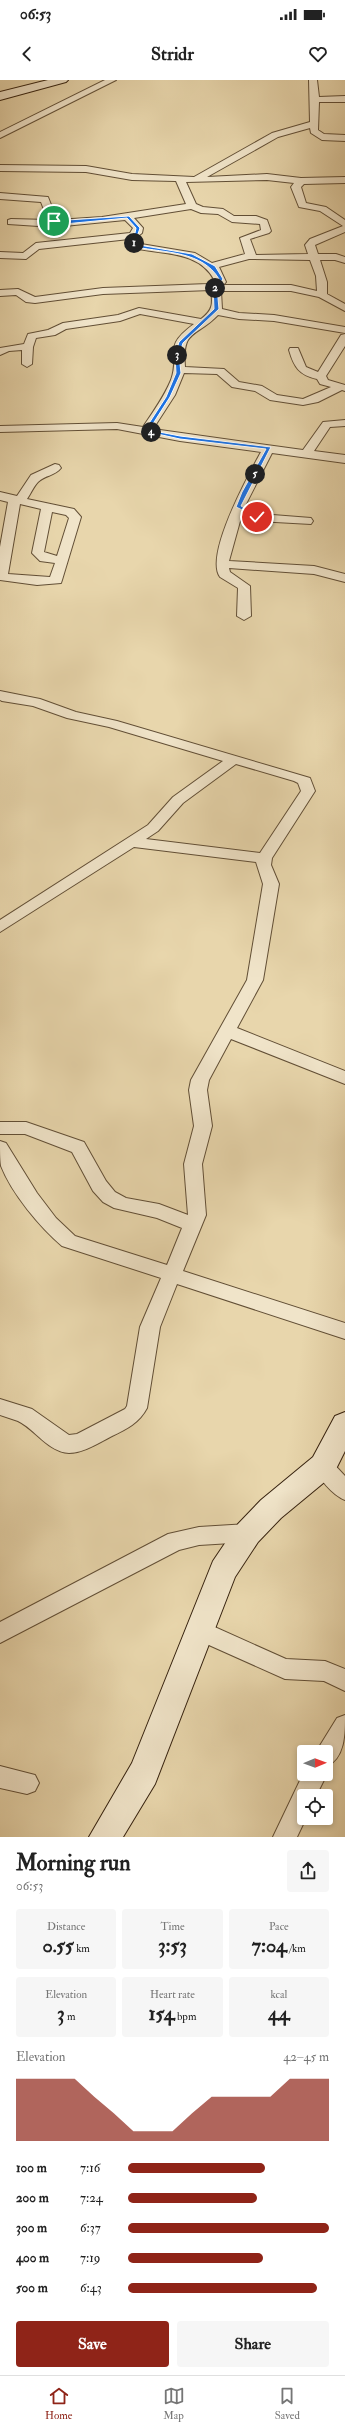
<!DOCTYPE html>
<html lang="en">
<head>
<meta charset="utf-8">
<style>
  :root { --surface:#fff; --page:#f6f6f6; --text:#222; --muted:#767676; --line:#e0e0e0; --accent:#8f2418 }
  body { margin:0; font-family:"IM FELL Double Pica",serif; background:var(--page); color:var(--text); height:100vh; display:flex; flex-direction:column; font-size:15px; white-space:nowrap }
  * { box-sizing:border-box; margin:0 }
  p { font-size:13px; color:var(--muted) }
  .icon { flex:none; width:22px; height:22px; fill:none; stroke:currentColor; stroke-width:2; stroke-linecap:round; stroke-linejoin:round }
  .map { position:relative; height:1757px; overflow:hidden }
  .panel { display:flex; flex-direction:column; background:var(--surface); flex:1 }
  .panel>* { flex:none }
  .needle { width:26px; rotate:89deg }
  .controls { position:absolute; left:297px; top:1665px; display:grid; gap:8px }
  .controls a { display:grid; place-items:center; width:36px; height:36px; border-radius:4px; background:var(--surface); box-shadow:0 2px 6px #0003; font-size:20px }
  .pin { position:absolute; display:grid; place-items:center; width:34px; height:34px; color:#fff; margin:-17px; border:2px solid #fff; border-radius:50%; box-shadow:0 1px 4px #0007 }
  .km { position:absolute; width:20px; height:20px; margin:-10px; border-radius:50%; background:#222; color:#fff; font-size:11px; line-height:20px; text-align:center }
  .round { display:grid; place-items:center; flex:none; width:42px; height:42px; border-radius:4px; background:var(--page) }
  .overview { display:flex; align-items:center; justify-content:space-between; height:68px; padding:0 16px }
  h1 { font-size:22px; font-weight:800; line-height:30px }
  .stats { display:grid; grid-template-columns:repeat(3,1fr); gap:6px; height:68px; padding:4px 16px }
  .stats div { display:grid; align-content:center; border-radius:4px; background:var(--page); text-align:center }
  .stats b { font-size:20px; font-weight:800 }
  .stats small { font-size:11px; font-weight:400 }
  .stats p { font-size:11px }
  .chart { height:112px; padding:8px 16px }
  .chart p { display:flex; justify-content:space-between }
  .chart svg { width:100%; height:72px; margin-top:4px; fill:var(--accent); opacity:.7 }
  .primary-button { display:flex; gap:8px; margin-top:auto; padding:8px 16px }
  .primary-button a { flex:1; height:46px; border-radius:4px; background:var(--accent); color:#fff; font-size:16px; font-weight:800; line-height:46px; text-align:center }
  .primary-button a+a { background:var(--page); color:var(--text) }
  ul { padding:0 16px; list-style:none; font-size:13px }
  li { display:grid; grid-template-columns:64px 48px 1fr; align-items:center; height:30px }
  li i { height:10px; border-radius:5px; background:var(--accent) }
  .status { display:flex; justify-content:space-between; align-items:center; height:28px; padding:0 20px; background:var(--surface); direction:ltr }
  .status svg { height:11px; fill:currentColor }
  header { display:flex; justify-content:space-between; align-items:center; height:52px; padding:0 16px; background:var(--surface); font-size:18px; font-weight:800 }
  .tab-bar { display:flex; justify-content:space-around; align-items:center; height:56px; border-top:1px solid var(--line); background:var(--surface); font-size:11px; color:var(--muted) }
  .tab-bar a { display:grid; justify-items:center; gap:2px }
  .tab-bar .active { color:var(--accent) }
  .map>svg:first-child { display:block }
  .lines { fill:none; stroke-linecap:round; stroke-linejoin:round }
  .street-casing { stroke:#624f36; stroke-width:2 }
  .secondary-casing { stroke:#36220f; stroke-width:2 }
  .street { fill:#f0e4c9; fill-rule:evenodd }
  .secondary { fill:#f0e4c9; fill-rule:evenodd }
  .route { fill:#1a73e8; stroke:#fff }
</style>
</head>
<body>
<div class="status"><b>06:53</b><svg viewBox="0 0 49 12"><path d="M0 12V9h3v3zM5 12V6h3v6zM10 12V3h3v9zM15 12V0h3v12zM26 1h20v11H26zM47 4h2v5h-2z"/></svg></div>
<header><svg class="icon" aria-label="back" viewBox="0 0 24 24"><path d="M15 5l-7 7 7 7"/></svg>Stridr<svg class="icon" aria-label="heart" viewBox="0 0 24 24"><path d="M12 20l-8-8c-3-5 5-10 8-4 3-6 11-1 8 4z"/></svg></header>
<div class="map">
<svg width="345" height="1757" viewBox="0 0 345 1757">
  <rect width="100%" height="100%" fill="#e8d6ac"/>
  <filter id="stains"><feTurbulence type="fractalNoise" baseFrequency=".005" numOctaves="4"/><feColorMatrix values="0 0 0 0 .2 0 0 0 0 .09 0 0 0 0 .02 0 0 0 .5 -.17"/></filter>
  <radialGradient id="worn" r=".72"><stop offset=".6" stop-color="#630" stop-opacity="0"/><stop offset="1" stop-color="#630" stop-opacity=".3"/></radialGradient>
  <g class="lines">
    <defs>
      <path id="street" d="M105 0H116L0 58V52Z
        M309 0H317L319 17 345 16V22H319L318 50 324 54 345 55V61L322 60 311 53 310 48 278 57 207 97 267 94 301 98 345 97V103L304 104 301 107 306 123 326 127 345 140V152L315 165 318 174H336L345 177V183L335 180H320L327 202V214L345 224V231L319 217 291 211H221L222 229 239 233 274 235 345 247V253L274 241 239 239 218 235C196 258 182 248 185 287L224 289 239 302 262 306 277 315 303 319 331 307 320 304 317 299C299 295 294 287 289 270L290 268H298L306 287 318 292 341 255 345 254V266L326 296 328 300 345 305V311L342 310 318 322 303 325 270 320 255 311 232 307 217 294 184 293 175 315 153 349 303 370 323 342 345 340V346L330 347 314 371 345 375V383L272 373 245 426 260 434 311 438 313 441 311 444 257 441 242 434 229 481 314 486 345 494V502L314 494 229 488 230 492 250 506 251 536 244 540 237 536 238 508 220 497C204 475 249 394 261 372L180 361 117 349 0 352V346L117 343 143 347C153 332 164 317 171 300 181 272 161 268 194 244L140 234 120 241 66 249 55 255 36 258 33 267 32 284 27 287 22 284V270L9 271 0 275V268L24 264 28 254 48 250 63 243 118 235 139 228 201 239C213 230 213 224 211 210L103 214 35 223 26 222 16 215 0 216V210L18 209 35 217 103 208 208 204 215 201C199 170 163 175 134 168L129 159 39 169 26 179 0 178V172L23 173 36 163 130 153 133 148 125 140 54 147 8 144V140L11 139 48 140 41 122 0 119V113L48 117 57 140 102 137 186 124 176 101 132 100 86 92 0 91V85L86 86 132 94 194 97 272 53 310 42ZM267 100 294 103 291 107 299 127 320 131 343 146 310 159 305 165 308 174 256 175 250 159 269 153 271 151 267 140 256 136H234L223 129 203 127 196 124 186 102ZM191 129 201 133 218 134 232 142 260 144 261 150 240 158 245 174 212 183 195 173 141 164 137 157 142 153 143 148 134 138ZM249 179 310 180 316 196 317 211 291 205H223L226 202 219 187Z
        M55 384 59 385 61 388C55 396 45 395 38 402 34 406 31 413 27 419L74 429 81 437 62 500 61 503 37 505 0 500V467L8 422 0 420V412L17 416 31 395ZM20 424 41 429 32 473 40 481 55 483 50 497 8 494ZM52 432 66 435 69 438 57 476 44 472Z
        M0 611 40 619 76 632 117 641 310 698 315 711 272 778 271 785 279 804 263 900 237 948 345 991V1004L231 959 209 1000 207 1010 212 1046 202 1084 206 1135 183 1191 345 1243V1259L177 1204 160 1247 147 1328C139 1343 127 1349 112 1356 100 1362 84 1373 69 1373 48 1372 35 1349 18 1341 12 1339 6 1337 0 1335V1319L32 1329 69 1355 77 1354 125 1329 127 1326 140 1247 161 1198 62 1166C40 1147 12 1114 1 1086 0 1079 0 1069 0 1061L6 1063 37 1113 56 1138 75 1156 167 1185 182 1148 157 1138 114 1128 103 1122 93 1111 72 1072 25 1054H0V1042H26L84 1062 106 1101 115 1112 126 1118 159 1124 188 1135 184 1084 194 1046 189 1010 191 1000 247 900 263 804 256 782 134 767 0 852V840L148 745 173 717 223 681 109 647 67 638 33 626 2 621 0 620ZM236 684 294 701 298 703 301 711 260 773 146 759 158 751 183 723Z
        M323 1377 330 1380 345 1396V1420C332 1415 319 1398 313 1386L316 1380Z
        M248 1444 255 1446 258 1453 255 1460 248 1462 199 1465 179 1470 0 1563V1542L168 1454 199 1447Z
        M199 1540 286 1579 325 1581 345 1589V1611L324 1601 285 1599 191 1557 188 1550 191 1543Z
        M345 1635C345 1655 345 1678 326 1687V1672H316L337 1638Z
        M0 1686 35 1695 39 1703 35 1711 27 1714 0 1708Z
        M304 1692V1694H327L316 1716H304V1738H306L297 1757H273Z"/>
      <path id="secondary" d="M48 0H68L66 2 0 20V12Z
        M345 1332V1371L333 1395 281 1438 258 1462 235 1497 155 1704 123 1757H89L132 1683 213 1481 238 1444 261 1420 313 1377 335 1336Z"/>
    </defs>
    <use href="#street" class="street-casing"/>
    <use href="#secondary" class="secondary-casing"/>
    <use href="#street" class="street"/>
    <use href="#secondary" class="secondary"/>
  </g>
  <path class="route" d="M129 136 140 148 138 154 134 156 139 165 192 174 215 186 223 199 217 207 219 229 183 263 179 275 181 293 170 317 149 350 180 356 271 367 241 426 259 436V438L236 427 242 412 266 369 180 359 144 351 166 317 176 293 175 275 179 262 214 229 213 206 219 199C202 171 166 173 136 167L130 156 135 153 136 148 127 138 54 145 52 141Z"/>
  <rect width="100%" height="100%" filter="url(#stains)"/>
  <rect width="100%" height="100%" fill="url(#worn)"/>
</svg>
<div class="controls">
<a><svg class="needle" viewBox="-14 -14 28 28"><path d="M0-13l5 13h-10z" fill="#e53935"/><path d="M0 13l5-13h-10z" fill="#767676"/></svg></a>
<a><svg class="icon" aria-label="locate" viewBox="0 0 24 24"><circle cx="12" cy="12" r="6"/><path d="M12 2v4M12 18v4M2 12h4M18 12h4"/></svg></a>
</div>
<div class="pin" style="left:54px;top:141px;background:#1e9e55"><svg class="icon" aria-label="arrive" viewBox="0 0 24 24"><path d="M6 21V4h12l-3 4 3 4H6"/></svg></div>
<div class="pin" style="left:257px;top:437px;background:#d93025"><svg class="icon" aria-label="check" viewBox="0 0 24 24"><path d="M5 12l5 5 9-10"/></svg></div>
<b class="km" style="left:134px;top:163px">1</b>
<b class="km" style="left:215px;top:208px">2</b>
<b class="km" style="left:177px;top:275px">3</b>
<b class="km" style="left:151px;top:352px">4</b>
<b class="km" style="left:255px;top:394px">5</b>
</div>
<section class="panel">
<div class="overview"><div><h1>Morning run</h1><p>06:53</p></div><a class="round"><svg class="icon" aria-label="share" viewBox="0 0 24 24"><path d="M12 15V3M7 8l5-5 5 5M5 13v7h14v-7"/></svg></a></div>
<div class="stats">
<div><p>Distance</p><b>0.55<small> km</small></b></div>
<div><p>Time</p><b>3:53</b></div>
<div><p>Pace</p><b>7:04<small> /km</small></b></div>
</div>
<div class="stats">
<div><p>Elevation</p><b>3<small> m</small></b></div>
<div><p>Heart rate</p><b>154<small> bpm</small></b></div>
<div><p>kcal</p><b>44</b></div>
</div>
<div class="chart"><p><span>Elevation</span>42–45 m</p>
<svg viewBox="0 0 160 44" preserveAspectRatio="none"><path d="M0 44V6L10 6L20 6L30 6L40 17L50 27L60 38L70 38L80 38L90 27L100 17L110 17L120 17L130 17L140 6L150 6L160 6V44z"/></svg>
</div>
<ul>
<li><b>100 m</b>7:16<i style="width:68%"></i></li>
<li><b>200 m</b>7:24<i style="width:64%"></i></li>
<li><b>300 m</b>6:37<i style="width:100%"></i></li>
<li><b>400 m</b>7:19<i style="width:67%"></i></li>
<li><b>500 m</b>6:43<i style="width:94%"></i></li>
</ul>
<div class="primary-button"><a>Save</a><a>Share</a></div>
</section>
<nav class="tab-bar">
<a class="active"><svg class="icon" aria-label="home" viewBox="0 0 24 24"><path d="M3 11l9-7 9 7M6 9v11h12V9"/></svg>Home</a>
<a><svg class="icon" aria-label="map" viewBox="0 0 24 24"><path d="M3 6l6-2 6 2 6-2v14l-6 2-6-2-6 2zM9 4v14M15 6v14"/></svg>Map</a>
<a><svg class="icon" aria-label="saved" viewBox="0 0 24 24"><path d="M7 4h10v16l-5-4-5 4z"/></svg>Saved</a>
</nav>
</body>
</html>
